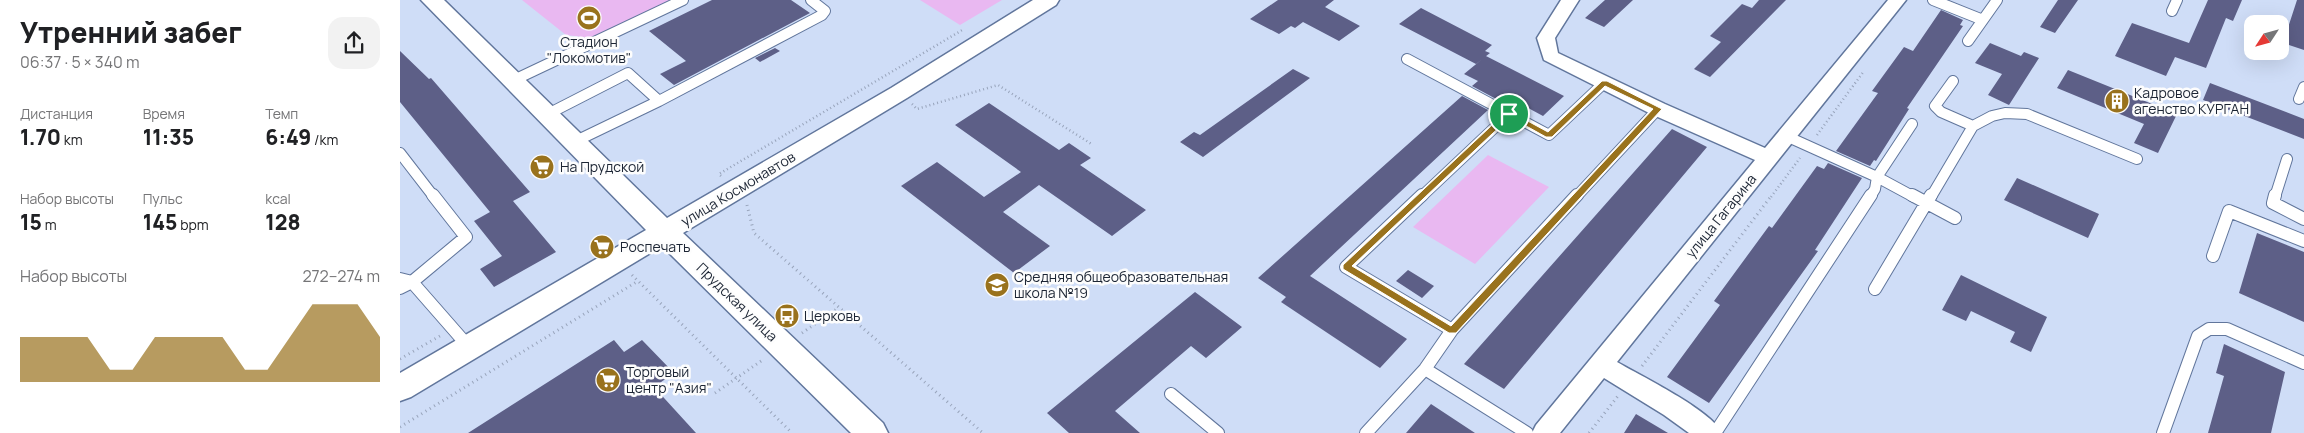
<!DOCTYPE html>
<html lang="ru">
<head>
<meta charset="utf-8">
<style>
  :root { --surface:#fff; --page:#f2f2f2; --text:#202124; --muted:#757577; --accent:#99721d }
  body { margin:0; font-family:Manrope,sans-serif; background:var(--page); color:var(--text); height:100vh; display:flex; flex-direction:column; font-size:19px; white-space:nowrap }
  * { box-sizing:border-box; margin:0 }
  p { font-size:16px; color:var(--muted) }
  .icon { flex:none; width:28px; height:28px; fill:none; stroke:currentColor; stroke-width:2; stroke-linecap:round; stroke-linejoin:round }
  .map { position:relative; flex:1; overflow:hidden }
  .drawer { display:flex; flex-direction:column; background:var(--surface); width:400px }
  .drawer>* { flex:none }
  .needle { width:32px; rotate:234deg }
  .fabs { position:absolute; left:1844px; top:15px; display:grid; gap:10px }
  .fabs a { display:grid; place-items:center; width:45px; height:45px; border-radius:10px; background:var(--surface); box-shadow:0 5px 20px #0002; font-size:25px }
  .pin { position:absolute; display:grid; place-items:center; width:42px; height:42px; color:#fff; margin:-21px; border:2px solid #fff; border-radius:50%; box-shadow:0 1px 5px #0007 }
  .round { display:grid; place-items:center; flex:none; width:52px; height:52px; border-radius:15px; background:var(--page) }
  .summary { display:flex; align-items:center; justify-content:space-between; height:85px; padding:0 20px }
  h1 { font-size:28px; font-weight:800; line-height:38px }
  .metrics { display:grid; grid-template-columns:repeat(3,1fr); gap:8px; height:85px; padding:5px 20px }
  .metrics div { display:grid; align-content:center }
  .metrics b { font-size:21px; font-weight:800 }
  .metrics small { font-size:14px; font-weight:400 }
  .metrics p { font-size:14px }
  .chart { height:140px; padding:10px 20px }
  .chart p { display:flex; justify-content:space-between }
  .chart svg { width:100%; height:90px; margin-top:5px; fill:var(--accent); opacity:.7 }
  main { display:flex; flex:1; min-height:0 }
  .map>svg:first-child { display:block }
  .green { fill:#e9b8f1 }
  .building { fill:#5d5f87 }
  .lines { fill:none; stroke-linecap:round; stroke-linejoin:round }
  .service-far1-casing { stroke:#61769c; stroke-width:12 }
  .service-casing { stroke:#61769c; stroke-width:14 }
  .minor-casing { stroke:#61769c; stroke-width:3 }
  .tertiary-casing { stroke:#61769c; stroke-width:3 }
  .path-far1 { stroke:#98a4bb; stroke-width:2.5; stroke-dasharray:1 3; stroke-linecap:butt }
  .path { stroke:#98a4bb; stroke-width:3; stroke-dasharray:1 4; stroke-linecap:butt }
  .service-far1 { stroke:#fff; stroke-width:10 }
  .service { stroke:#fff; stroke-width:12 }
  .minor { fill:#fff; fill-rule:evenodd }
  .tertiary { fill:#fff; fill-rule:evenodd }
  .route { fill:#99721d; stroke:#fff; fill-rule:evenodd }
  .labels { text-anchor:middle; stroke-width:5; stroke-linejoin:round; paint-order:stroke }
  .poi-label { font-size:14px; fill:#1c2534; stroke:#fdfdfd; text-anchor:start }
  .street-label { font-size:14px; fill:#1c2534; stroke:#fdfdfd }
</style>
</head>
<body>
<main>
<section class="drawer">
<div class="summary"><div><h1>Утренний забег</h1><p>06:37 · 5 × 340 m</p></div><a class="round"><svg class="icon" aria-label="share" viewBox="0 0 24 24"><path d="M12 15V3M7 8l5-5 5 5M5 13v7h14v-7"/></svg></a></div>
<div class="metrics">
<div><p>Дистанция</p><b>1.70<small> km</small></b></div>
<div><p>Время</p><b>11:35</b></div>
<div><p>Темп</p><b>6:49<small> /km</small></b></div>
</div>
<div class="metrics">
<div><p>Набор высоты</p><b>15<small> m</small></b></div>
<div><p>Пульс</p><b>145<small> bpm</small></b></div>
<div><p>kcal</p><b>128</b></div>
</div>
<div class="chart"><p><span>Набор высоты</span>272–274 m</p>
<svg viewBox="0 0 160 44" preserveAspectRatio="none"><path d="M0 44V22L10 22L20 22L30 22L40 38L50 38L60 22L70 22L80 22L90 22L100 38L110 38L120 22L130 6L140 6L150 6L160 22V44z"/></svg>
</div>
</section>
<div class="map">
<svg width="1904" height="433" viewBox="0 0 1904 433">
  <rect width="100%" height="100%" fill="#cfddf7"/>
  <path class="green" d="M122 0H271L190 38 166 35Z
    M520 0H602L560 25Z
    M1088 155 1149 187 1075 264 1013 227Z"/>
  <path class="building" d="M312 0H391L410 13 274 85 260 74 286 61 249 31Z
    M878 0H934L925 7 960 26 939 41 903 22 895 28 891 26 879 34 850 19Z
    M1205 0H1233L1204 27 1185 18Z
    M1359 0H1386L1310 77 1294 69 1321 42 1310 36 1342 4 1352 8Z
    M1658 0H1678L1655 33 1640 27Z
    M1808 0H1842L1833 21 1826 18 1806 68 1775 57 1766 76 1715 56 1732 23 1789 43Z
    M1897 0H1904V50L1883 43Z
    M1021 8 1092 45 1085 51 1090 53 1076 64 999 24Z
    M1541 10 1563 20 1560 25 1563 26 1507 108 1509 109 1476 161 1474 160 1470 166 1436 151 1478 93 1472 91 1504 47 1513 51Z
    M1590 43 1621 56 1624 52 1639 58 1609 105 1588 95 1602 74 1575 63Z
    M375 48 380 51 360 62 355 58Z
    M0 51 29 79 31 78 130 192 113 201 156 252 94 287 80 269 102 256 74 221 90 212 0 102Z
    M1086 56 1164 96 1143 116 1104 95 1098 100 1072 86 1078 81 1064 74Z
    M893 69 910 78 803 157 780 142 794 132 800 135Z
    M1668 70 1777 114 1758 153 1734 143 1744 124 1657 88Z
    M1810 83 1904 119V139L1803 100Z
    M1062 96 1088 110 910 276 1007 339 980 368 881 302 886 297 858 278Z
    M589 103 659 150 669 143 691 158 680 165 746 210 712 236 639 185 603 212 650 246 614 273 501 186 537 162 584 197 621 172 555 125Z
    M1272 129 1307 147 1104 389 1064 364Z
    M1428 163 1462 178 1415 250 1418 251 1309 403 1267 377 1320 305 1314 301 1369 226 1372 228 1417 166 1424 169Z
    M1617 178 1699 214 1688 238 1604 200Z
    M1857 233 1904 252V322L1839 293Z
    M1008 270 1034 286 1022 298 996 281Z
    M1561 275 1647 317 1631 352 1610 342 1615 332 1571 311 1566 321 1542 310Z
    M795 292 842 327 806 358 791 346 715 411 740 433H669L647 413Z
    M214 340 224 352 242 340 274 373 254 387 296 433H68Z
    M1824 344 1885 372 1871 433H1808L1824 376 1816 373Z
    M1031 404 1075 433H1006Z
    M1236 414 1268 433H1224Z"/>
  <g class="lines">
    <defs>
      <path id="service-far1" d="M1533 0 1583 20
        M1772 11 1777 0
        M1568 41 1597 0
        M1007 59 1149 135 1204 83
        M114 80 283 0
        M1553 81 1535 106 1541 112 1573 126
        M1899 99 1904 87
        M148 114 228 73 259 101
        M1386 136 1477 177 1514 197
        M176 141 259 101 422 15 425 11 411 0
        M0 153 34 197
        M1021 197 1109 114
        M1176 197 1258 109
        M1470 197 1475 189 1477 177 1512 124
        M1531 197 1573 126 1592 116 1605 113 1627 114 1737 159
        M1875 197 1887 159"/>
      <path id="service" d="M1022 195 946 267 1052 330
        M1512 195 1555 218
        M1875 195 1873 203 1904 219
        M1813 256 1829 211 1904 241
        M0 279 12 282 66 237 33 195
        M0 288 12 282 68 346
        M1475 289 1531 195
        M1025 369 1127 433
        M771 394 818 433
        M966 433 1025 369 1052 330 1177 195
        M1315 433 1471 195
        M1763 433 1798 336 1809 329H1827L1904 363"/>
      <path id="minor" d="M1161 0H1179L1155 38 1158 53 1265 104 1365 148 1488 0H1506L1217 362C1241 376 1311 410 1322 433H1289L1264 415 1204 378 1160 433H1132L1136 425 1355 160 1251 114 1144 60 1137 38Z"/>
      <path id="tertiary" d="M21 0H44L267 218 491 88 633 0H659L656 5 507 98 283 233 483 423 488 433H451L262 246 11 397 0 401V373L246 230Z"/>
    </defs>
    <use href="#service-far1" class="service-far1-casing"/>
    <use href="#service" class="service-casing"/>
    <use href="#minor" class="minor-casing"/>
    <use href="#tertiary" class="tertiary-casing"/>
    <path class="path-far1" d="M512 104 517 109 598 85 693 145
      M1417 135 1464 71
      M321 176 319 174 564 29
      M1371 197 1400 158"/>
    <path class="path" d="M347 205 354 233 583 433
      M232 275 392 433
      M402 333 438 308
      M0 359 40 336
      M1242 366 1372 195
      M315 393 364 359
      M0 427 238 281
      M1189 433 1218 396"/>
    <use href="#service-far1" class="service-far1"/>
    <use href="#service" class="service"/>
    <use href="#minor" class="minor"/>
    <use href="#tertiary" class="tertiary"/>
  </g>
  <path class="route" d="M1202 81H1207L1262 109 1056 333H1049L943 269V265L1106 112H1111L1148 132ZM1205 86 1253 109 1051 326 952 266 1110 117 1146 137H1152Z"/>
  <defs>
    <symbol id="stadium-disc" viewBox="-11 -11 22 22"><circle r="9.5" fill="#99721d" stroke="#fdfdfd"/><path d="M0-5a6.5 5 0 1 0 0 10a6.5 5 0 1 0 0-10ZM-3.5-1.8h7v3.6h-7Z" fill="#fff"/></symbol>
    <symbol id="building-disc" viewBox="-11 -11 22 22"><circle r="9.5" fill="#99721d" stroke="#fdfdfd"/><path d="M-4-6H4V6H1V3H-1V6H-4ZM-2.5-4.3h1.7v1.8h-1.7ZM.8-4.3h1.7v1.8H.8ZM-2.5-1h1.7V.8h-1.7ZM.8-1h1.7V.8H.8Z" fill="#fff"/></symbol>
    <symbol id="supermarket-disc" viewBox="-11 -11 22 22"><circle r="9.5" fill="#99721d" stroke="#fdfdfd"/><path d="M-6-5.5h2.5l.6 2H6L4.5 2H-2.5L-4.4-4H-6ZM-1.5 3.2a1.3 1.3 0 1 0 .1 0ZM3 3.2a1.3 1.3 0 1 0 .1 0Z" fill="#fff"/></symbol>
    <symbol id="school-disc" viewBox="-11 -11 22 22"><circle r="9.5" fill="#99721d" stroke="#fdfdfd"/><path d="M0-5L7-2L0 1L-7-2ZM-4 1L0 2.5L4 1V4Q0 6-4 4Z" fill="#fff"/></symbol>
    <symbol id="bus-disc" viewBox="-11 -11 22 22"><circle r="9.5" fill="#99721d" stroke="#fdfdfd"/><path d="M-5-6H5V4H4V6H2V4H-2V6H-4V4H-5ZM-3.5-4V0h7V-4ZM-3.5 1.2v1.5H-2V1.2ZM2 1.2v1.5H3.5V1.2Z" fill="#fff"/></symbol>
  </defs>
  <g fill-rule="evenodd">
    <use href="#stadium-disc" x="175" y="4" width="28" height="28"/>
    <use href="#building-disc" x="1703" y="87" width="28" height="28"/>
    <use href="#supermarket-disc" x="128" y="153" width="28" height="28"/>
    <use href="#supermarket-disc" x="188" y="233" width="28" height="28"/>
    <use href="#school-disc" x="583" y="271" width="28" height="28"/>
    <use href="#bus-disc" x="373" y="302" width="28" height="28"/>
    <use href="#supermarket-disc" x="194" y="366" width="28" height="28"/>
  </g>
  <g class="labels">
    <g class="poi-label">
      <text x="189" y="47" text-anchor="middle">Стадион<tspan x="189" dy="16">"Локомотив"</tspan></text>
      <text x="1734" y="98">Кадровое<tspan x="1734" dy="16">агенство КУРГАН</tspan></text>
      <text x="160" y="172">На Прудской</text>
      <text x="220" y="252">Роспечать</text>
      <text x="614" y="282">Средняя общеобразовательная<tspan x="614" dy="16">школа №19</tspan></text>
      <text x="404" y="321">Церковь</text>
      <text x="226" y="377">Торговый<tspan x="226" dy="16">центр "Азия"</tspan></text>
    </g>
    <g class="street-label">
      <text transform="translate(338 189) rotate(-31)" y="5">улица Космонавтов</text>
      <text transform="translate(1321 216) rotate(-51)" y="5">улица Гагарина</text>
      <text transform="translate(337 302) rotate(44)" y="5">Прудская улица</text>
    </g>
  </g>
</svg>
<div class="fabs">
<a><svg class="needle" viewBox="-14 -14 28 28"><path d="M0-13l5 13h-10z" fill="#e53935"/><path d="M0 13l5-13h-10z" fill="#757577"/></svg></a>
</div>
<div class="pin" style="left:1109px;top:114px;background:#1e9e55"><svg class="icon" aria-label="arrive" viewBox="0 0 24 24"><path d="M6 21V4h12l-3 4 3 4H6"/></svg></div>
</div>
</main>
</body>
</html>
